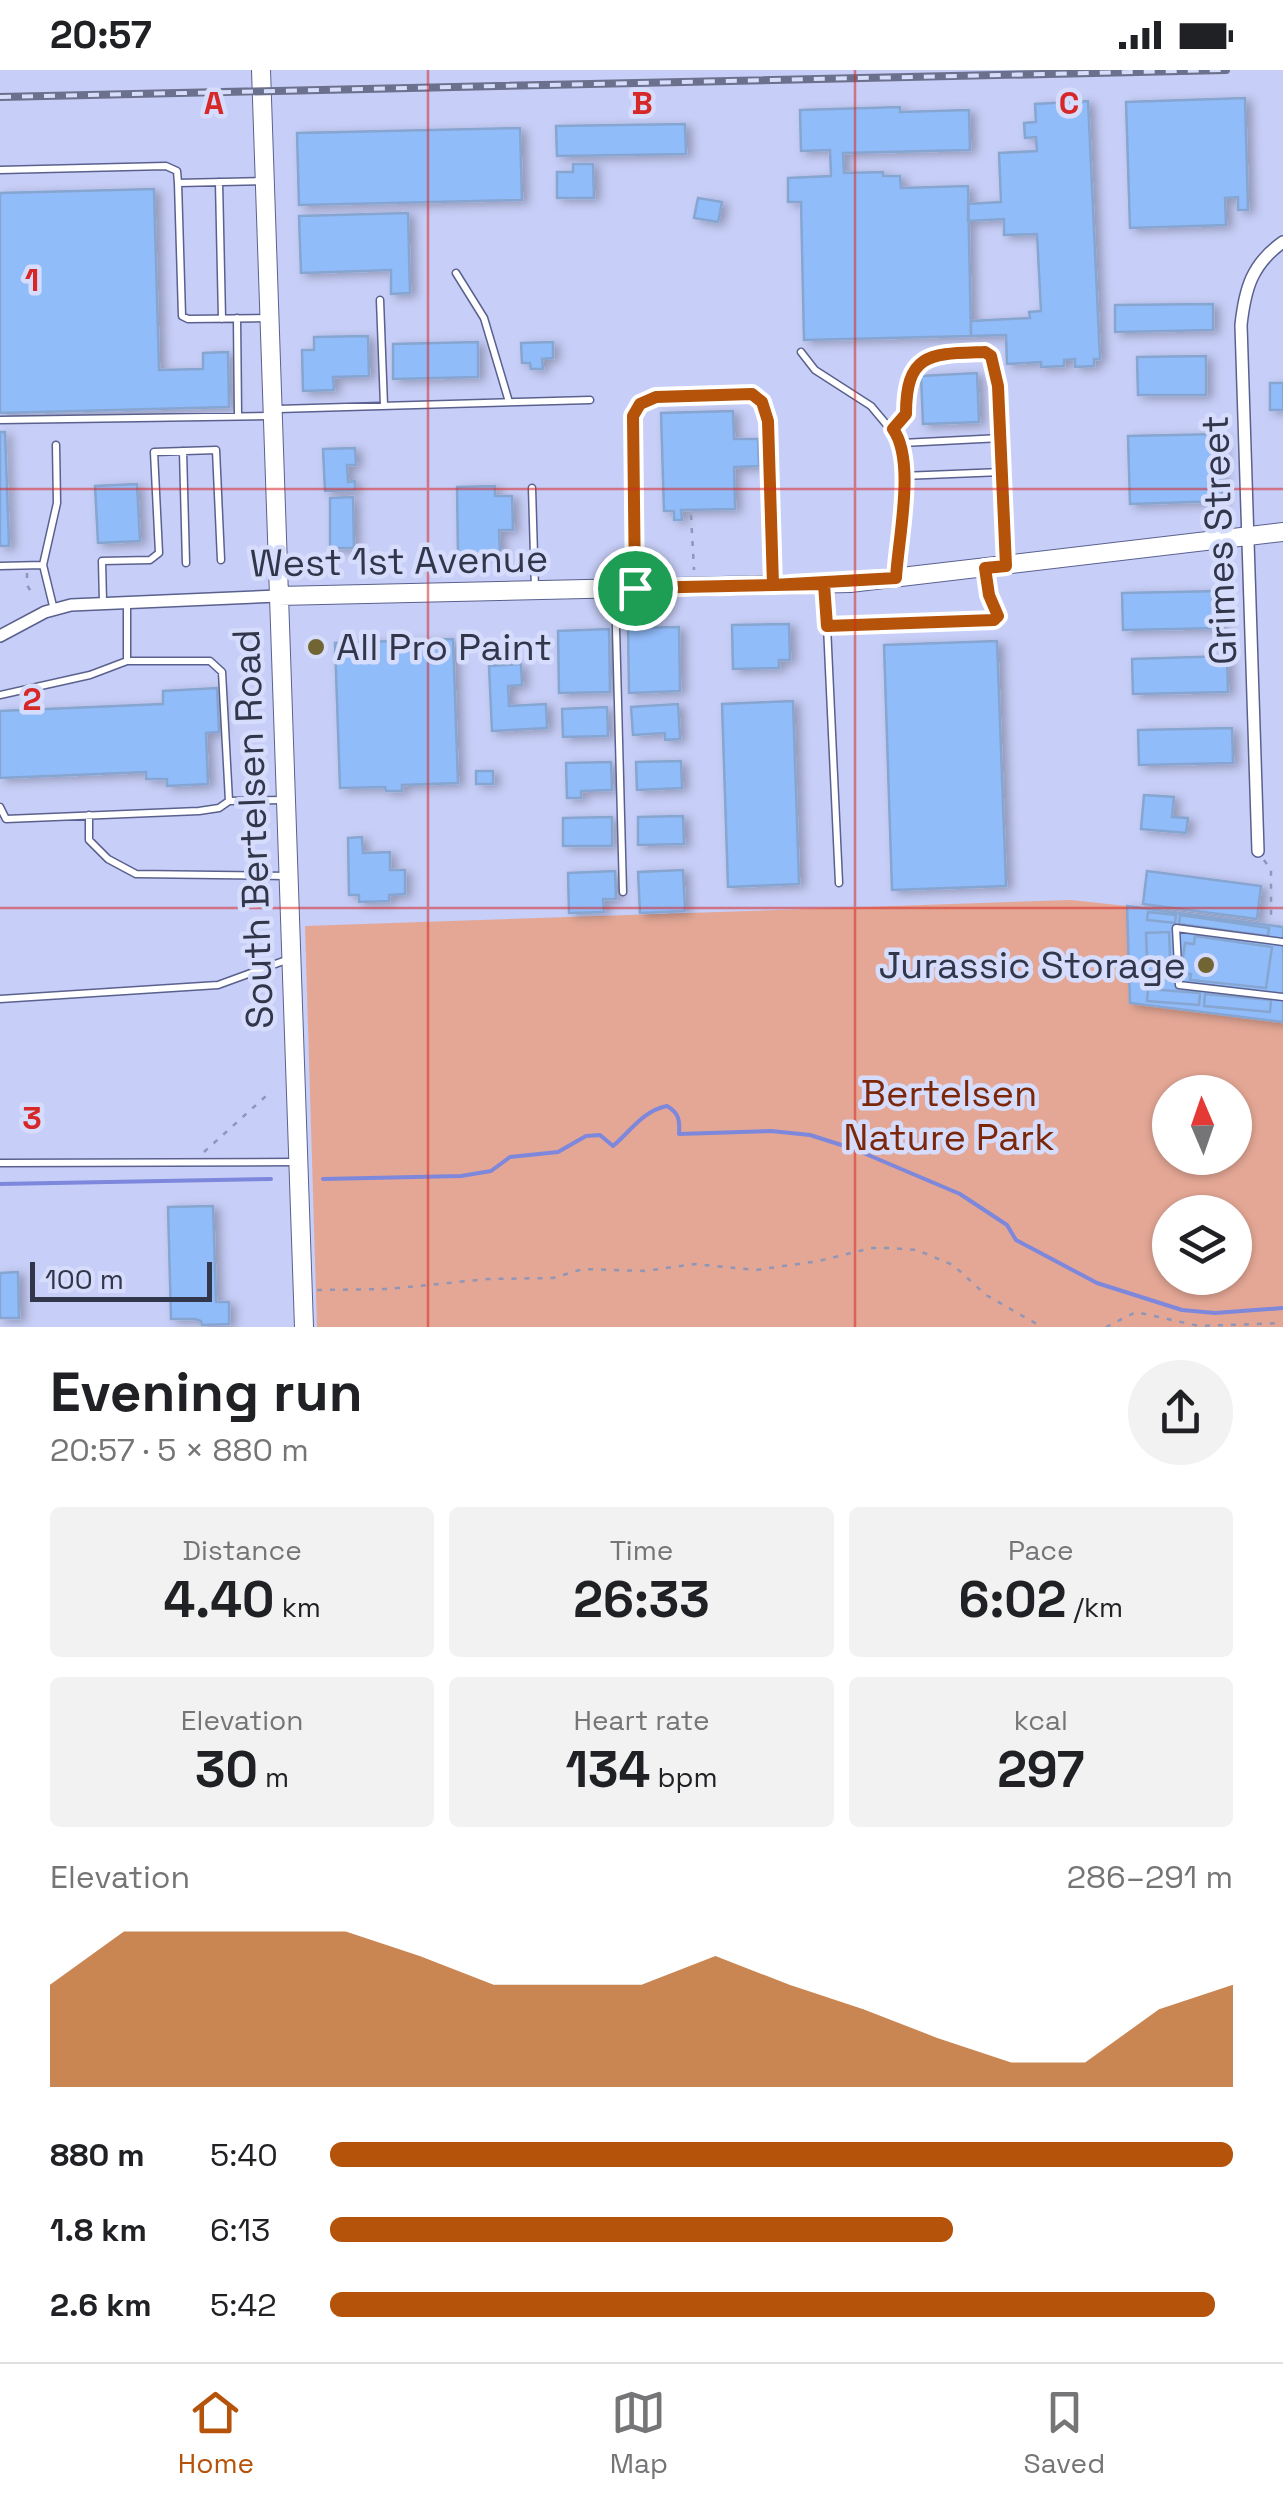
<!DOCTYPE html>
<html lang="en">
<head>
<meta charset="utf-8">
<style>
  :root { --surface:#fff; --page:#f2f2f2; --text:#202124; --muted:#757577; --line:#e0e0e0; --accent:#b45309 }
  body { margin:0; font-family:"Space Grotesk",sans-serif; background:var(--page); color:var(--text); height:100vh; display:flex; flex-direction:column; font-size:38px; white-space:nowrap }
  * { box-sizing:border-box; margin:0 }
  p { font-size:32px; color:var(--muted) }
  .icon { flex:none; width:55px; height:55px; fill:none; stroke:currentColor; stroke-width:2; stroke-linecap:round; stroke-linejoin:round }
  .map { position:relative; height:1257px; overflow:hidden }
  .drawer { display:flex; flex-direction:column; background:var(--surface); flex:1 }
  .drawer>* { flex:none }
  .needle { width:65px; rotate:358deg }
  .controls { position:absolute; left:1152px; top:1005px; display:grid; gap:20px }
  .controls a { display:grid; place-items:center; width:100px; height:100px; border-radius:50%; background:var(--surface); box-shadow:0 2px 8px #0004; font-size:50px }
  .scale { position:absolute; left:30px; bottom:25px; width:182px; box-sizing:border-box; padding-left:10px; border:5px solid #32364a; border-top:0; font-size:28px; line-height:35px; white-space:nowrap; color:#32364a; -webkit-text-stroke:8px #d6dcfb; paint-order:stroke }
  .pin { position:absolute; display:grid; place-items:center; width:85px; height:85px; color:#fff; margin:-42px; border:5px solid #fff; border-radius:50%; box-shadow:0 2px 10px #0007 }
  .round { display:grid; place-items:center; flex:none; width:105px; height:105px; border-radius:52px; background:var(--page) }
  .overview { display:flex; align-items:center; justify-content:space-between; height:170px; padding:0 50px }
  h1 { font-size:55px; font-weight:700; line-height:75px }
  .figures { display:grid; grid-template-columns:repeat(3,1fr); gap:15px; height:170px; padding:10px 50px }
  .figures div { display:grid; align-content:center; border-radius:10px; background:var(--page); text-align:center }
  .figures b { font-size:50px; font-weight:700 }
  .figures small { font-size:28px; font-weight:400 }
  .figures p { font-size:28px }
  .chart { height:280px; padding:20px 50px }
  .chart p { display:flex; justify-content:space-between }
  .chart svg { width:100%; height:180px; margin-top:10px; fill:var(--accent); opacity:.7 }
  ul { padding:0 50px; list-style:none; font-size:32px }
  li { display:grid; grid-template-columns:160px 120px 1fr; align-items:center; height:75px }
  li i { height:25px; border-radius:12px; background:var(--accent) }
  .status { display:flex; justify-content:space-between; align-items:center; height:70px; padding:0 50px; background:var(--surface); direction:ltr }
  .status svg { height:28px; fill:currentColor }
  .tabs { display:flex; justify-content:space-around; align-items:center; height:140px; border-top:2px solid var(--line); background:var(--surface); font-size:28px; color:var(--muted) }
  .tabs a { display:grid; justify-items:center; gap:5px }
  .tabs .selected { color:var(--accent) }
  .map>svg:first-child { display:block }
  .green { fill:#e4a795; fill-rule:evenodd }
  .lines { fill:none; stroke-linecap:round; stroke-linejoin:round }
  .stream { stroke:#7d87db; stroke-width:4 }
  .building { fill:#91bcfa; stroke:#86a5d0; stroke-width:2.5; filter:url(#shadow) }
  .lane-casing { stroke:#5a618e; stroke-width:9 }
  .street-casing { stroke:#5a618e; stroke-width:14 }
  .secondary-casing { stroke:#5a618e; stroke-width:20 }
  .path { stroke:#9096b8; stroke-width:2.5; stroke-dasharray:5 8; stroke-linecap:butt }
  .lane { stroke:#fff; stroke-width:6 }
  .street { stroke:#fff; stroke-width:11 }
  .secondary { stroke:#fff; stroke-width:18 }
  .rail-casing { stroke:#6b708c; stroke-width:8 }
  .rail { stroke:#d6dcfb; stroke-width:4; stroke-dasharray:11; stroke-linecap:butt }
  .route-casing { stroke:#fff; stroke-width:20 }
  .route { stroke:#b45309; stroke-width:12 }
  .grid { fill:none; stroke:#d62828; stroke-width:2.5; stroke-opacity:0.55 }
  .poi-dot { fill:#716633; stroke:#d6dcfb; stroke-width:4 }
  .labels { text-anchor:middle; stroke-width:9; stroke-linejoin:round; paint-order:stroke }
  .street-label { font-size:38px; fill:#32364a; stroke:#d6dcfb }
  .poi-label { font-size:38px; fill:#32364a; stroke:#d6dcfb; text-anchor:start }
  .park-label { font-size:38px; fill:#7c270a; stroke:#d6dcfb }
  .grid-label { font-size:32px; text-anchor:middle; font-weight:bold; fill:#d62828; stroke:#d6dcfb; stroke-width:9; stroke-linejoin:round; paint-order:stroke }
</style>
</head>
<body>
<div class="status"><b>20:57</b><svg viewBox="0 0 49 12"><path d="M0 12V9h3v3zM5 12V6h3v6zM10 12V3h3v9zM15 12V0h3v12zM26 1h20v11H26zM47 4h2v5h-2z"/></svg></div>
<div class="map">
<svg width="1283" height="1257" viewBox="0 0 1283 1257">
  <defs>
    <filter id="shadow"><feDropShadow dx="5.5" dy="3" stdDeviation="5" flood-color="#0004"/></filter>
  </defs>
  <rect width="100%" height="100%" fill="#c7cef7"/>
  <path class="green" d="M1071 830 1127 836 1130 932 1283 952V1257H317L305 856ZM1170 1022H1235V1088H1170ZM1170 1142H1235V1208H1170Z"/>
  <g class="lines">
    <path class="stream" d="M323 1109 461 1106 491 1101 510 1087 558 1082 586 1066 600 1065 613 1076C630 1062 642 1041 667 1036 679 1043 680 1050 679 1064L771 1061 810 1065 854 1079 960 1124 1007 1155 1016 1170 1097 1213 1182 1240 1215 1243 1283 1238
      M0 1114 271 1109"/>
  </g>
  <path class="building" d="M1245 28 1248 140H1238V127L1225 128 1226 155 1130 158 1126 32Z
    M1088 31 1100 289H1094V296L1075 297V289L1064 290V296L1041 297V292L1007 294 1006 265 971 266V251L1030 248 1029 242 1041 241 1037 164 1004 165V149L968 151V134L1001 132 999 83 1037 81 1036 67 1025 68 1024 53 1036 52 1035 34Z
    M900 37V42L969 40 970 80 843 83 844 103 883 102V106H900L901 118 968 116 971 266 804 270 801 132H788V108L831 106 830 80 801 81 800 40Z
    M685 54 686 84 557 86 556 56Z
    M520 58 522 130 299 135 297 63Z
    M573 94H593L594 128H557V102H573Z
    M154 119 159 300 203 299V283L228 282 229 337 0 343V123Z
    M698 128 722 132 718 152 694 148Z
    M408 143 410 223 391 224V200L301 203 299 146Z
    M1213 234V260L1115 262V235Z
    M368 266 369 306 333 307 334 320 303 321 302 280H314V267Z
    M478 272V307L393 309V274Z
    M553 272V288L542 289 543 299H531L530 293H522L521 273Z
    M1206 286V325H1138L1137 287Z
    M977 303 979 352 923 354 921 306Z
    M1270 313H1283V340H1270Z
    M733 341 734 369H758L759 396 734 397 735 439 681 440 682 450H674V441H664L661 343Z
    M0 362H5L9 476H0Z
    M1221 364 1222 395H1217V402H1221L1222 431 1130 434 1128 366Z
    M355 378 356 395H347L348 412 355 411V420L325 421 323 379Z
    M137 414 140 471 98 473 95 416Z
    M495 416V426H512L513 460H499L500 483 458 484 457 417Z
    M353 427 354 478H330V428Z
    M1220 521 1221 558 1123 560 1122 523Z
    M789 554 790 590H779V598L733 599 732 555Z
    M679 557 680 621 629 623 628 558Z
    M609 559 610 622 559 623 558 561Z
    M453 569 458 713 402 715V721H386L385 717 340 718 335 573Z
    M997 571 1006 816 892 820 884 575Z
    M1227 586 1228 622 1133 624 1132 589Z
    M521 594 522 615 508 616 509 636 546 634 547 658 492 661 489 596Z
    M217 618 219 662 206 663 208 714 167 716V709H146V702L0 708V641L163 634V621Z
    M793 631 799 814 728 817 722 634Z
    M678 634 680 669 665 670V663L633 665 631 637Z
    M607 637 608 666 563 667 562 639Z
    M1232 658 1233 693 1139 695 1138 660Z
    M681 691 682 718 637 720 636 692Z
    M611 692 612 720 581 721V728H567L566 693Z
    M476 701H493V714H476Z
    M1144 725 1174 727 1172 747 1188 748 1186 763 1141 759Z
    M683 746 684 774 638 775V747Z
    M612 747V776H563V748Z
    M362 767 363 783 390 782V800H405V824L389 825V831L359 832V825H349L348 768Z
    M683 800 685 841 640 843 638 802Z
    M615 801 616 829H603L604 842 569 843 568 803Z
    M1147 801 1261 816 1257 849 1143 834Z
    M1127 836 1283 857V952L1130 933Z
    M1148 842 1176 845 1175 853 1147 850Z
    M1180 845 1269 858 1268 866 1179 854Z
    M1169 862 1171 909 1148 910 1146 863Z
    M1195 866 1272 877 1266 918 1190 910 1191 904H1186L1187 895 1182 894 1185 873 1194 874Z
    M1148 919 1200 923 1199 935 1147 931Z
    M1205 924 1271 930 1270 942 1204 936Z
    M213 1136 216 1232H229V1254L202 1255 201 1251 195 1249H171L168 1137Z
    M18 1202 19 1248H0V1203Z"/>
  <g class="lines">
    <defs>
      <path id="lane" d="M0 100 166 96 177 101 178 113 264 111
        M219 112 222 249
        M178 113 182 246 188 249 267 248
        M456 203 484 248 509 332
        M380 230 384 336
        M237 248 238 346
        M801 282 815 300 871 336 902 373V440L896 507
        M278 339 590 330
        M0 350 269 346
        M893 359 906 344C906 281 932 283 985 282L991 287 998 316 1006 494
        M902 373 1001 368
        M183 381 186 493
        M902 406 1002 402
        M532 418 535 519
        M0 496 43 495
        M635 514 634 340 647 329 656 327 752 324 762 332 768 351 773 514
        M825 515 827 556 994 550 998 546 989 525 985 499
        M615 520 623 822
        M103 532 102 491 150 490 159 483 154 382 216 380 221 490
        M127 533V591
        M54 540 43 495 57 433 56 375
        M827 556 839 813
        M0 625 90 605 127 591H210L222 602 229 731 219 738 199 741 6 749 0 737
        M229 731 283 730
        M89 745V770L108 789 136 804 287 806
        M1283 872 1176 858 1179 915 1283 927
        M0 929 218 915 289 889
        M0 1093 296 1092"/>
      <path id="street" d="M0 566 45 542 71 535 278 526
        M1258 781 1241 255C1245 218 1252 194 1283 172"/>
      <path id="secondary" d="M261 0 304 1257
        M278 526 850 513 1283 462"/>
    </defs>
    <use href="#lane" class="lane-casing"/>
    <use href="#street" class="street-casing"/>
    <use href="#secondary" class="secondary-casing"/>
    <path class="path" d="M691 445 694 500
      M27 503V515L34 527
      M1264 790 1271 800V849
      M204 1082 266 1026
      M317 1220 388 1219 488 1209 553 1208 583 1199 645 1201 695 1194 756 1200 819 1191 871 1178H890L917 1180 953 1195 986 1225 1042 1257
      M1106 1257 1136 1242 1199 1256 1283 1253"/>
    <use href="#lane" class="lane"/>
    <use href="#street" class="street"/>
    <use href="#secondary" class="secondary"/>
    <defs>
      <path id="rail" d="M0 27 1226 0"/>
    </defs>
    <use href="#rail" class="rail-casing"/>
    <use href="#rail" class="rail"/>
  </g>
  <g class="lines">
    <defs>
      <path id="route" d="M635 518 824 514 827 556 994 550 998 546 989 525 985 498 1006 496 998 316 991 286 985 282C932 284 906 281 906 344L893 359C916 391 898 469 896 508L773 515 768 351 762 332 752 324 656 327 640 334 633 346 635 518"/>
    </defs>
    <use href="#route" class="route-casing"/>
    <use href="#route" class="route"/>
  </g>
  <path class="grid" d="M428 0V1257M855 0V1257M0 419H1283M0 838H1283"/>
  <g class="poi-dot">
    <circle cx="316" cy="577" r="10"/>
    <circle cx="1206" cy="895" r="10"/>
  </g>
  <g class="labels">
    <g class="street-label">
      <text transform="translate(1219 470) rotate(-92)" y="13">Grimes Street</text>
      <text transform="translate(399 491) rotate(-1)" y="13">West 1st Avenue</text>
      <text transform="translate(253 759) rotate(-92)" y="13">South Bertelsen Road</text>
    </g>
    <g class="poi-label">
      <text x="336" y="590">All Pro Paint</text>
      <text x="1186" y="908" text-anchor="end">Jurassic Storage</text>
    </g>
    <g class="park-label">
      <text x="949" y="1036">Bertelsen<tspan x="949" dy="44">Nature Park</tspan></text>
    </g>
  </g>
  <g class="grid-label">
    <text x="214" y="44">A</text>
    <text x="642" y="44">B</text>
    <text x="1069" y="44">C</text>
    <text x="32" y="221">1</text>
    <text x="32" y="640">2</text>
    <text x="32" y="1059">3</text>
  </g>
</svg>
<div class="controls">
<a><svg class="needle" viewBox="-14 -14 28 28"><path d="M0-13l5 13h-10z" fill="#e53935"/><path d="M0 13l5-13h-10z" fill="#757577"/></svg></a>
<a><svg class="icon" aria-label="layers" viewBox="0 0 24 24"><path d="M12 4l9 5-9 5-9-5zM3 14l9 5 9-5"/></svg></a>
</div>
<div class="scale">100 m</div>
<div class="pin" style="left:635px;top:518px;background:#1e9e55"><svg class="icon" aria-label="arrive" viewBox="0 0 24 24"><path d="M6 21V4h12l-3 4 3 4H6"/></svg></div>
</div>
<section class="drawer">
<div class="overview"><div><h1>Evening run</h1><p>20:57 · 5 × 880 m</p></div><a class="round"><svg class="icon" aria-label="share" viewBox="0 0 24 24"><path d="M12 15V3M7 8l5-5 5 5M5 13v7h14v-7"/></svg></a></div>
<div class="figures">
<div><p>Distance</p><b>4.40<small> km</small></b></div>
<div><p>Time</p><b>26:33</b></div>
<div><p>Pace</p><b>6:02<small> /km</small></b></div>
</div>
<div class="figures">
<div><p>Elevation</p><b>30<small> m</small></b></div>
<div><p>Heart rate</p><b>134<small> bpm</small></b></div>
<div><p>kcal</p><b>297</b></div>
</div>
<div class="chart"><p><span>Elevation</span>286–291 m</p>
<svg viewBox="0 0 160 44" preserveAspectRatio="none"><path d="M0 44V19L10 6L20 6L30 6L40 6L50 12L60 19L70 19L80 19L90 12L100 19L110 25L120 32L130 38L140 38L150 25L160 19V44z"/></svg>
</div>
<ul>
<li><b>880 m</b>5:40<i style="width:100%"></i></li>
<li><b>1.8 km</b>6:13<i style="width:69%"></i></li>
<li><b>2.6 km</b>5:42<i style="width:98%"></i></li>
</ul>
</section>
<nav class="tabs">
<a class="selected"><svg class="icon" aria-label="home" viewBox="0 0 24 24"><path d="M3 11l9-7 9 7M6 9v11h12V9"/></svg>Home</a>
<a><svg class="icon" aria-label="map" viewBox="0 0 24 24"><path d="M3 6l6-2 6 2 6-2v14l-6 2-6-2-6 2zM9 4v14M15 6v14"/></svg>Map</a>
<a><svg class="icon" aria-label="saved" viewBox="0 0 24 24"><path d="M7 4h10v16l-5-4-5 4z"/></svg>Saved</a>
</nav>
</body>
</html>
